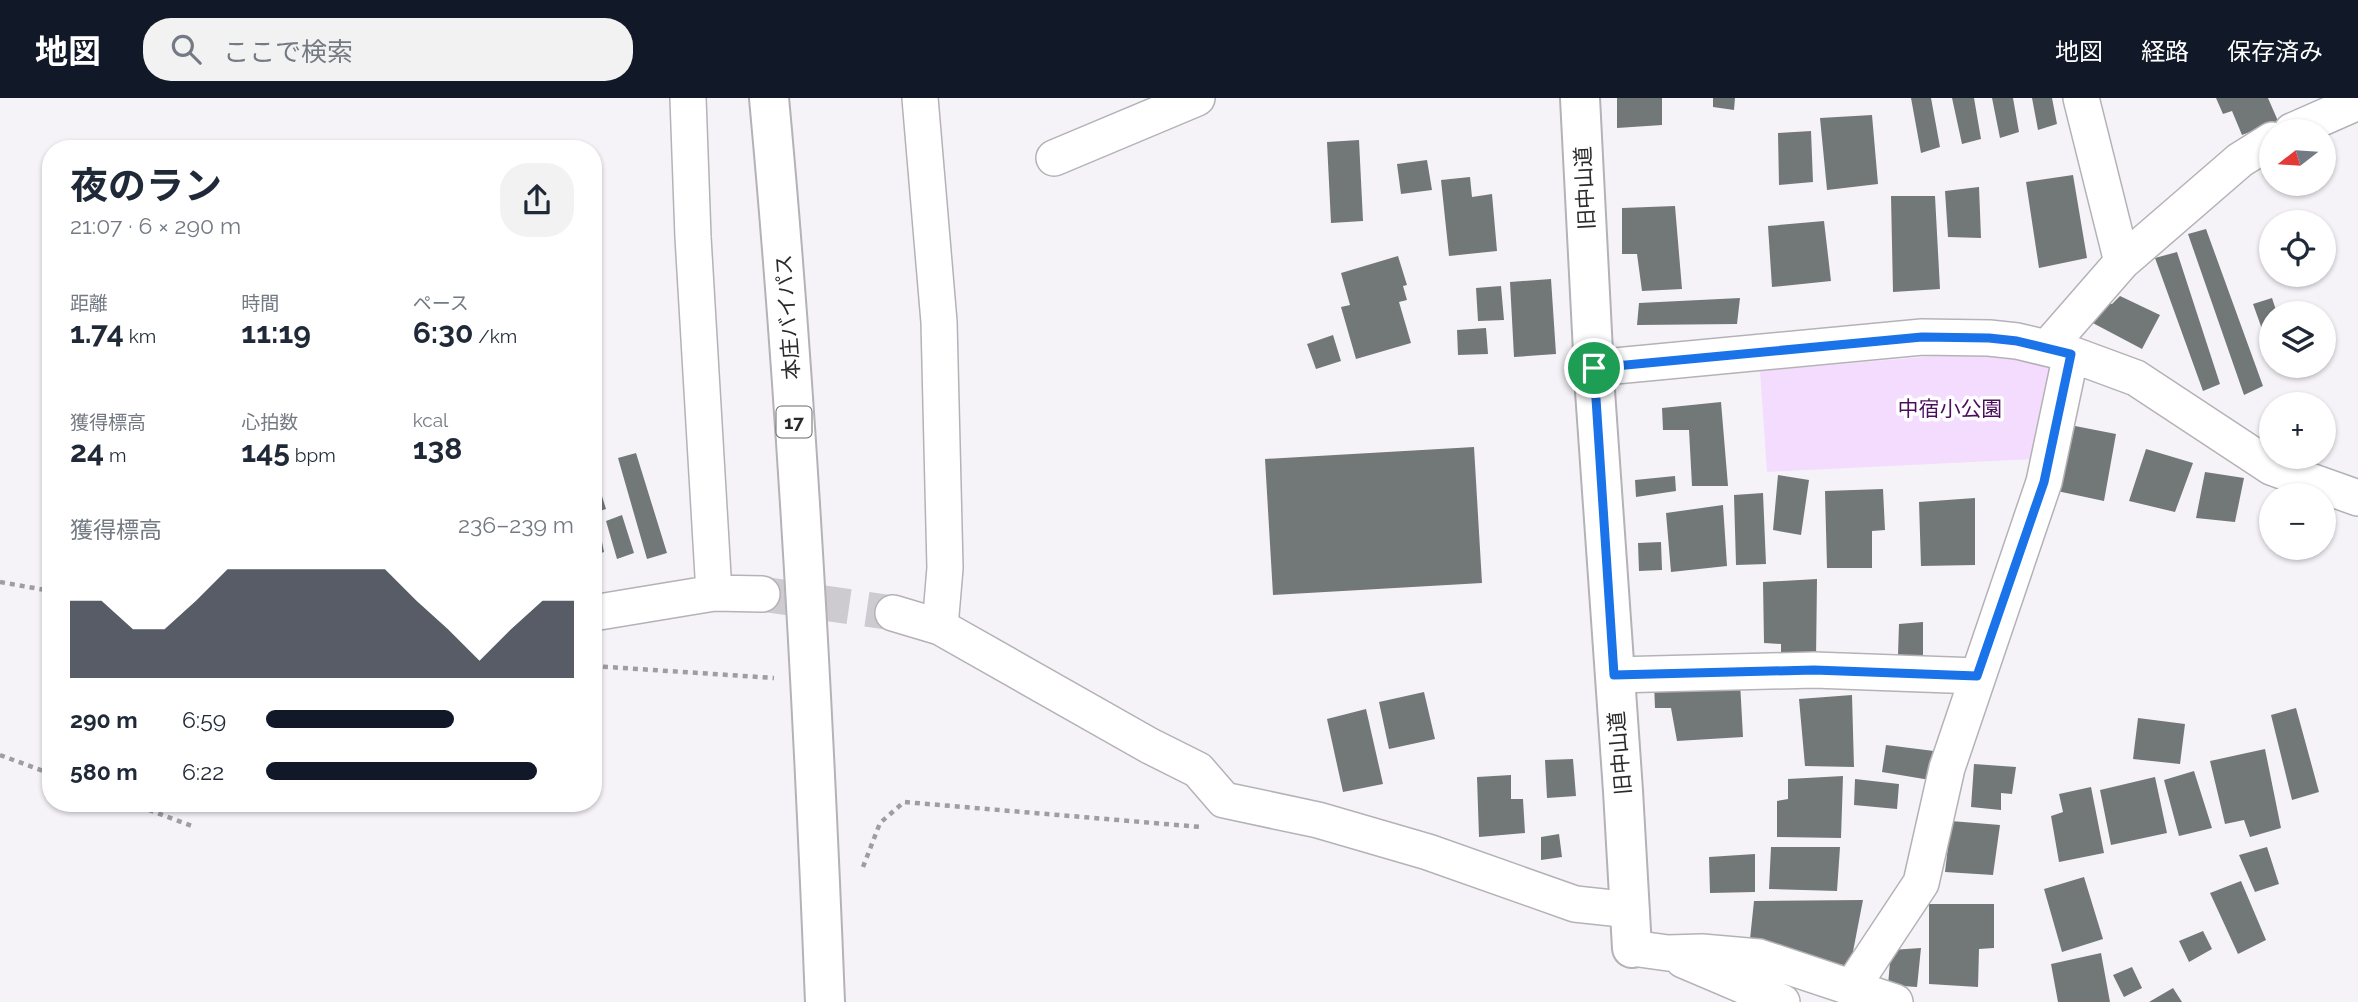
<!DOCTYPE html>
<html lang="ja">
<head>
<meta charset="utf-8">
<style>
  :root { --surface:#fff; --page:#f2f2f3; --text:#1f2937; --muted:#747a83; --accent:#111827 }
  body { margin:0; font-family:Raleway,"Noto Sans JP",sans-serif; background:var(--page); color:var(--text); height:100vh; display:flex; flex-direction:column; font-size:26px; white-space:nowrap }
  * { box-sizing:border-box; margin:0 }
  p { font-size:23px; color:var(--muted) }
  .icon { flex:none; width:38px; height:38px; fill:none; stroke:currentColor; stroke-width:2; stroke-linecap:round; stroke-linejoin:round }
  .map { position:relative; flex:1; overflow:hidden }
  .panel { position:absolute; left:42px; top:42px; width:560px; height:672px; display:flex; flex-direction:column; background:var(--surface); border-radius:28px; box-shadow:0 2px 5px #0004 }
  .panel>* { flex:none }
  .needle { width:46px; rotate:253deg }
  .buttons { position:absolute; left:2259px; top:21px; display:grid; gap:14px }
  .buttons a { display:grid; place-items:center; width:77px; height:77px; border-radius:50%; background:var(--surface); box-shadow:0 2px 5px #0004; font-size:35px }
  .pin { position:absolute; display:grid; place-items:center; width:60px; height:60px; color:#fff; margin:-30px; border:4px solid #fff; border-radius:50%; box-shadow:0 2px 7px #0007 }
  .round { display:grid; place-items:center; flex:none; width:74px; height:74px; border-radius:28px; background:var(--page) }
  .overview { display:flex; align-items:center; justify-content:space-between; height:119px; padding:0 28px }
  h1 { font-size:38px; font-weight:700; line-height:52px }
  .stats { display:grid; grid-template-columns:repeat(3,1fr); gap:10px; height:119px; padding:7px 28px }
  .stats div { display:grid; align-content:center }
  .stats b { font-size:30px; font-weight:700 }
  .stats small { font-size:19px; font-weight:400 }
  .stats p { font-size:19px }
  .chart { height:196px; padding:14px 28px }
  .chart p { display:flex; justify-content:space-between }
  .chart svg { width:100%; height:126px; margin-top:7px; fill:var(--accent); opacity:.7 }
  ul { padding:0 28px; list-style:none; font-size:23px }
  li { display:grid; grid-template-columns:112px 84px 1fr; align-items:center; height:52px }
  li i { height:18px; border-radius:9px; background:var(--accent) }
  header { display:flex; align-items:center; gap:42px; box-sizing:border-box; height:98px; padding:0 35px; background:var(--accent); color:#fff }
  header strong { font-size:33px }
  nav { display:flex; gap:38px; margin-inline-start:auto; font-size:24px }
  .search { width:490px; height:63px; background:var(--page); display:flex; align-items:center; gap:18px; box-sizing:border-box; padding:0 24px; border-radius:28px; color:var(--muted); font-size:26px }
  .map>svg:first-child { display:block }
  .green { fill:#f4dcfe }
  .building { fill:#727877 }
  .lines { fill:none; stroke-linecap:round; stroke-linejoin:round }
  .minor-tunnel { stroke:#cdcbcf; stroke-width:35; stroke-dasharray:35 18; stroke-linecap:butt }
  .minor-casing { stroke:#b5b2b7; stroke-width:38 }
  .major-casing { stroke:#b5b2b7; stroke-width:42 }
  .highway-casing { stroke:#b5b2b7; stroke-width:42 }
  .path { stroke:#9f9da1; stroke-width:4.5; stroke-dasharray:5 5; stroke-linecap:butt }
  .minor { stroke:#fff; stroke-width:35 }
  .major { stroke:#fff; stroke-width:38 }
  .highway { stroke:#fff; stroke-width:38 }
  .route-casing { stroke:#fff; stroke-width:14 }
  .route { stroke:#1a73e8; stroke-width:9 }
  .labels { text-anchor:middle; stroke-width:7; stroke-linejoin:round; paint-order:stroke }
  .shield { fill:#fff; stroke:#6a696b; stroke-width:2 }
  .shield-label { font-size:19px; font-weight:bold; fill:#2a292b }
  .street-label { font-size:21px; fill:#2a292b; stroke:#fff }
  .park-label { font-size:21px; fill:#4b0e5e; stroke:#fff }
</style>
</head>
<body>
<header>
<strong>地図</strong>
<div class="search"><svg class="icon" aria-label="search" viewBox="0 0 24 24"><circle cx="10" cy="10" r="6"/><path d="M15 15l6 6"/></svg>ここで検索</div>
<nav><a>地図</a><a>経路</a><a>保存済み</a></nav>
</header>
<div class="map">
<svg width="2358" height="904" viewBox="0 0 2358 904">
  <rect width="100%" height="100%" fill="#f6f3f8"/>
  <path class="green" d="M2001 255 2043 261 2055 277 2036 361 1767 374 1760 273 1946 257Z"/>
  <path class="building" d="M1617 0H1662V27L1617 30Z
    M1713 0H1735L1734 12 1713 9Z
    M1911 0H1931L1940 49 1921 55Z
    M1952 0H1974L1981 41 1962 46Z
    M1992 0H2013L2019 34 2000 40Z
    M2032 0H2052L2057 26 2038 32Z
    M2216 0H2268L2278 23 2242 37 2232 13 2223 16Z
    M1872 17 1878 86 1827 92 1820 20Z
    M1811 33 1813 84 1779 87 1778 35Z
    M1359 42 1363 123 1331 125 1327 44Z
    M1427 62 1432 92 1401 96 1397 66Z
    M2073 77 2087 160 2039 170 2026 84Z
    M1470 79 1472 99 1492 96 1497 153 1449 158 1441 82Z
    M1979 89 1981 140 1948 139 1945 93Z
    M1891 98H1935L1940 191 1893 194Z
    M1675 108 1682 191 1642 193 1637 156H1622V110Z
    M1824 123 1831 183 1772 189 1768 128Z
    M2206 131 2263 288 2244 297 2188 136Z
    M2177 154 2220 286 2203 293 2155 160Z
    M1398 158 1407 187 1403 188 1407 202 1399 204 1411 245 1356 261 1341 209 1350 207 1341 175Z
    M1551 181 1556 256 1514 259 1510 184Z
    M1501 188 1504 222 1478 223 1476 190Z
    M2120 198 2160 217 2142 251 2089 223 2100 203 2112 206Z
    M1740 200 1737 226 1637 227 1639 205Z
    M2272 200 2277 215H2272L2271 256 2253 206Z
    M1486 230 1488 256 1458 257 1457 232Z
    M1333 237 1341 263 1316 271 1307 246Z
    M1721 304 1728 388H1692L1689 332H1663L1662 310Z
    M2075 328 2116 336 2104 403 2057 393Z
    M1474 349 1482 485 1273 497 1265 361Z
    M2146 351 2193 365 2175 414 2129 403Z
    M636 355 667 455 647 461 618 360Z
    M593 369 606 411 593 415Z
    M2205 374 2244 380 2235 424 2196 420Z
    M1778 377 1809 382 1801 437 1773 432Z
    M1675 378 1676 393 1636 399 1635 382Z
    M1883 391 1885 432 1872 433V470H1827L1825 393Z
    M1763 395 1766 466 1736 467 1734 397Z
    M1975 400V467L1921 468 1919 404Z
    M1723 407 1727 468 1671 474 1666 415Z
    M622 417 634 455 617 461 606 423Z
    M598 423 604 454 593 458V424Z
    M1661 444 1662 472 1639 473 1638 445Z
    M1817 481 1816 562H1781V546L1764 545 1763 484Z
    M1923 524V557H1898L1899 526Z
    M1740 584 1743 639 1677 643 1671 610H1655L1654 585Z
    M1424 594 1435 641 1389 651 1379 604Z
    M1852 597 1854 669 1805 668 1799 601Z
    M2296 610 2319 694 2292 702 2271 617Z
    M1366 611 1383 686 1343 694 1327 621Z
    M2138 620 2185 626 2180 666 2133 661Z
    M1886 647 1934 653 1930 682 1882 674Z
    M2265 651 2281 730 2250 739 2244 722 2225 726 2210 663Z
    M1573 661 1576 698 1547 700 1545 662Z
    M1974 666 2016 669 2012 696 2001 695V712L1971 709Z
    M2194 673 2212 730 2179 738 2164 682Z
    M1511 677V701H1523L1525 735 1479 739 1477 679Z
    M1843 678 1841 740 1777 739V703L1788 701V681Z
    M2155 679 2167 735 2111 747 2100 692Z
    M1855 681 1899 686 1897 711 1854 707Z
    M2091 689 2104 755 2059 764 2051 718 2063 714 2059 696Z
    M1951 723 2000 727 1993 777 1945 774Z
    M1559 736 1562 759 1541 762V739Z
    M1771 749H1840L1837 793 1769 791Z
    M2267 749 2279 786 2255 794 2239 757Z
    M1755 756V794L1710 795 1709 759Z
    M2084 779 2103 841 2062 854 2044 791Z
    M2241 783 2266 842 2238 856 2210 795Z
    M1863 802 1850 869 1750 841 1754 803Z
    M1929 806H1994V850L1979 851 1978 889 1929 886Z
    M2203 833 2212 851 2189 864 2179 843Z
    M1921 850 1917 889 1888 887 1891 852Z
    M2101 855 2110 904H2058L2051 866Z
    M2132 869 2142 890 2124 899 2113 877Z
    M2173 890 2182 904H2149Z"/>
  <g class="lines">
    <path class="minor-tunnel" d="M762 496 893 515"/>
    <defs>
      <path id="minor" d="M688 0 693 139 714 495
        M920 0 939 224 945 470 940 529
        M2081 0 2122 164
        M2292 33 2358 4
        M1054 60 1197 0
        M2047 250 2122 164 2240 62 2272 42
        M1594 270 1922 239 1989 240 2017 243 2071 256 2136 280 2271 369 2358 400
        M593 515 714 495 762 496
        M893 515 940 529 1150 648 1198 672 1224 702 1318 722 1428 754 1575 806 1631 812
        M1614 577 1814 572 1977 578
        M1632 850 1668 855 1702 854 1759 859 1895 904
        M1683 862 1782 904
        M1852 889 1921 785 1947 670 2044 384 2071 256"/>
      <path id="major" d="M1580 0 1595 293 1623 693 1632 850"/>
      <path id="highway" d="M769 0C797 301 813 602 825 904"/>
    </defs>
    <use href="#minor" class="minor-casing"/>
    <use href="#major" class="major-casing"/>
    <use href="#highway" class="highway-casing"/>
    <path class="path" d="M0 484 51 493
      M593 568 774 580
      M0 657 51 676
      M130 705 195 729
      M863 769 880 725 904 704 1201 729"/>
    <use href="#minor" class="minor"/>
    <use href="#major" class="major"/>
    <use href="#highway" class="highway"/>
  </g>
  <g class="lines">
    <defs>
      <path id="route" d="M1922 239 1989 240 2017 243 2071 256 2044 384 1977 578 1814 572 1614 577 1594 270Z"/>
    </defs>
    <use href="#route" class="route-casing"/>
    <use href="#route" class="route"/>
  </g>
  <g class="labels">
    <rect class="shield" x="776.5" y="308.5" width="35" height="31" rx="5"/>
    <g class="shield-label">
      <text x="794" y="331">17</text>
    </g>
    <g class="street-label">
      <text transform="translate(1585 90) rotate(-93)" y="7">旧中山道</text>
      <text transform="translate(788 219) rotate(-94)" y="7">本庄バイパス</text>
      <text transform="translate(1620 655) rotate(-95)" y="7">旧中山道</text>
    </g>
    <g class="park-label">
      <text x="1950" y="318">中宿小公園</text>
    </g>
  </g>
</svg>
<div class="buttons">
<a><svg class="needle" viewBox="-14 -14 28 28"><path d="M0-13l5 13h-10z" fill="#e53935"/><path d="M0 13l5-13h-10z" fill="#747a83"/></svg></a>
<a><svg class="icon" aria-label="locate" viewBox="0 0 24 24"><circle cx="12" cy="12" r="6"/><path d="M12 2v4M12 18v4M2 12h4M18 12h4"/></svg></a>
<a><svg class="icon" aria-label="layers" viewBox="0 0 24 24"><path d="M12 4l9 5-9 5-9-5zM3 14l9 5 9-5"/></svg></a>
<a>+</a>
<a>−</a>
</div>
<div class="pin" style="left:1594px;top:270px;background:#1e9e55"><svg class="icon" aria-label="arrive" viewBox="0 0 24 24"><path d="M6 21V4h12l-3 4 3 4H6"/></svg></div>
<section class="panel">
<div class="overview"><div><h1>夜のラン</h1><p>21:07 · 6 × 290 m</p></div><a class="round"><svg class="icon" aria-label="share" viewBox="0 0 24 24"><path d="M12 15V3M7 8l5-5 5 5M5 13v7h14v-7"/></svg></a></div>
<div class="stats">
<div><p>距離</p><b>1.74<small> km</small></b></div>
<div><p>時間</p><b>11:19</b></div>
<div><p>ペース</p><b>6:30<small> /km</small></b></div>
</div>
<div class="stats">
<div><p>獲得標高</p><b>24<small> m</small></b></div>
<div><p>心拍数</p><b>145<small> bpm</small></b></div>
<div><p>kcal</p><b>138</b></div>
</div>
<div class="chart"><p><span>獲得標高</span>236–239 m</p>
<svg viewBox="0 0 160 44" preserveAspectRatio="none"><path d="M0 44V17L10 17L20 27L30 27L40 17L50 6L60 6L70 6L80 6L90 6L100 6L110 17L120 27L130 38L140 27L150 17L160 17V44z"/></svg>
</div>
<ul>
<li><b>290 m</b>6:59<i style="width:61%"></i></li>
<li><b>580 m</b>6:22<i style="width:88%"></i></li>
</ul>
</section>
</div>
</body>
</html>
